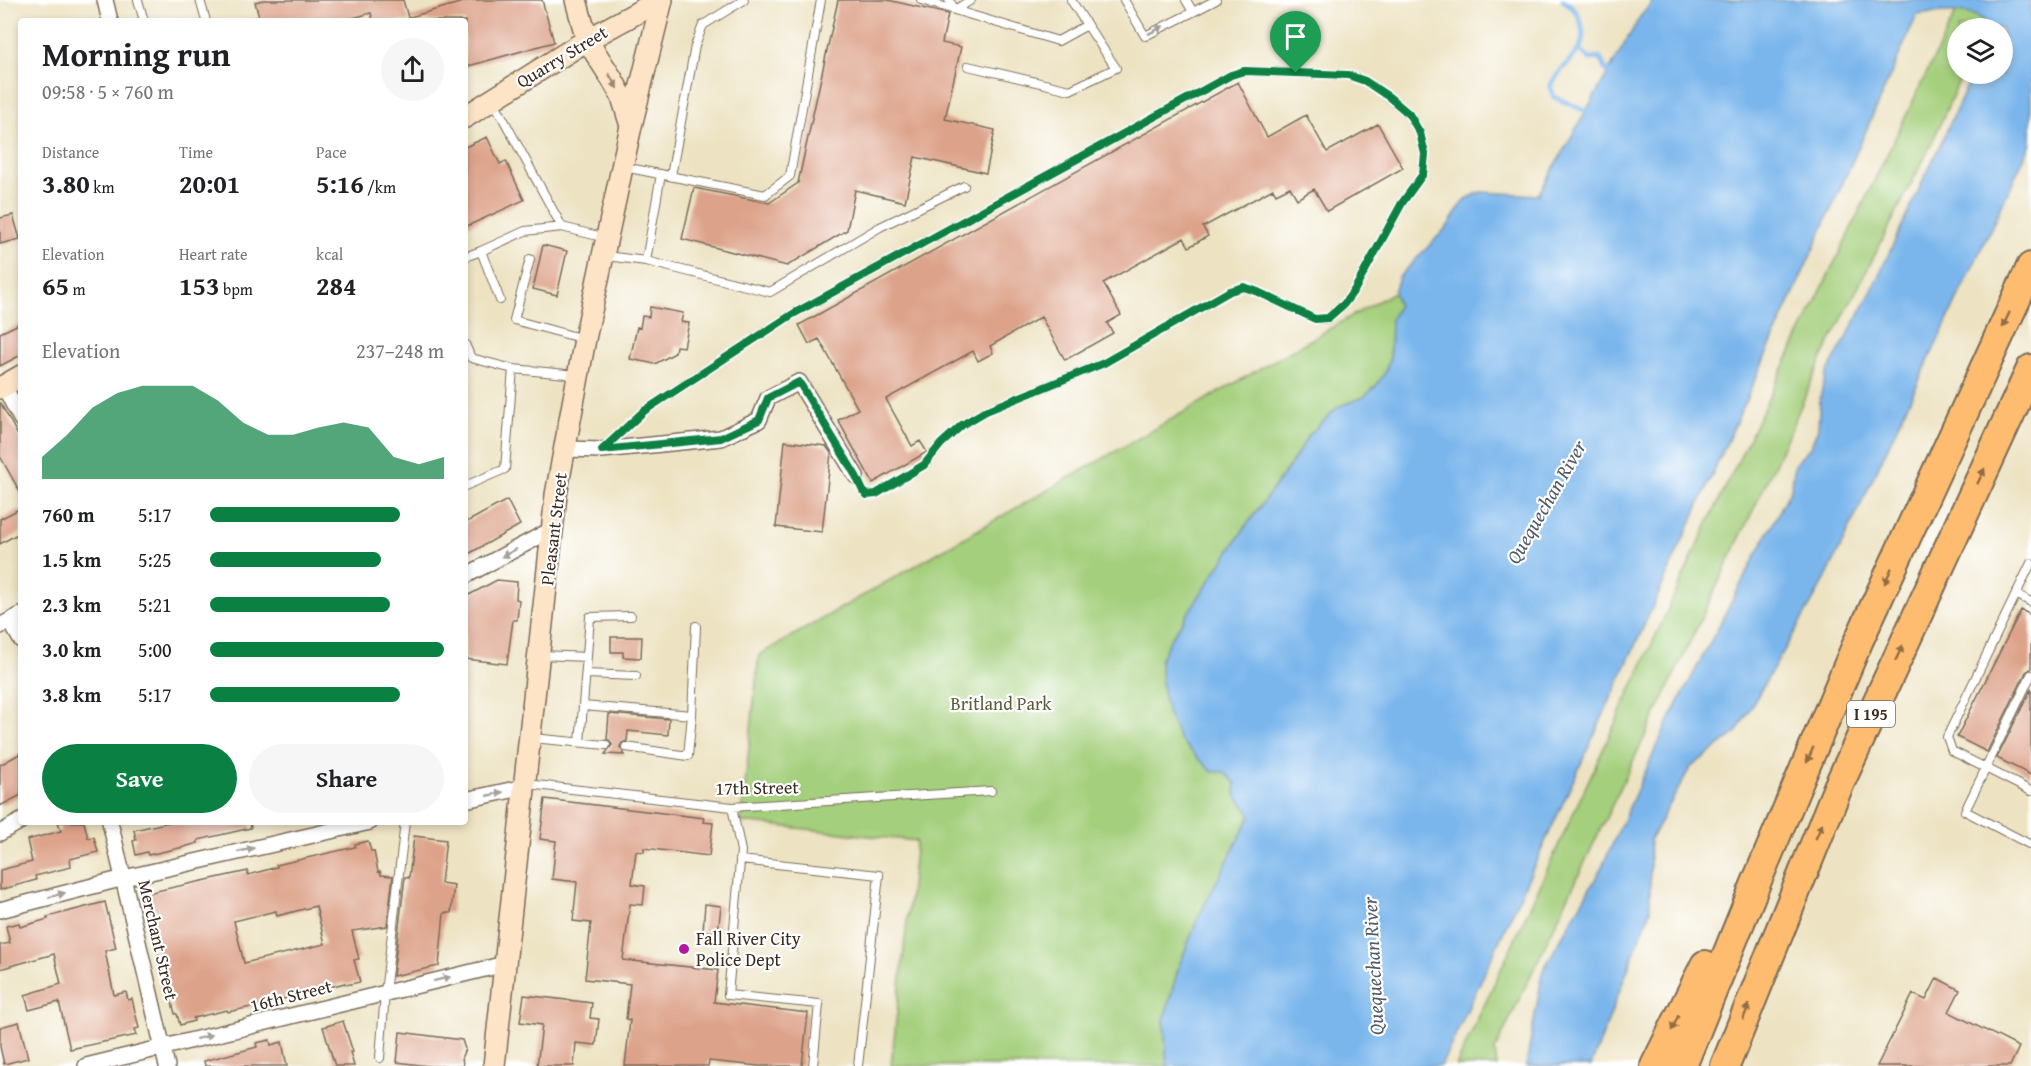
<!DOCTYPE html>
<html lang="en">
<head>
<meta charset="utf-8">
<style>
  :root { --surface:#fff; --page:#f6f6f6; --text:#202124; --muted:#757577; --accent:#0b8043 }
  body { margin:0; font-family:"Gentium Book Plus",serif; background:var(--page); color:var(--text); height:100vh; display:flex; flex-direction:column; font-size:22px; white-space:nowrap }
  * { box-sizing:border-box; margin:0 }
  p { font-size:20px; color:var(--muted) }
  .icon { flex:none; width:33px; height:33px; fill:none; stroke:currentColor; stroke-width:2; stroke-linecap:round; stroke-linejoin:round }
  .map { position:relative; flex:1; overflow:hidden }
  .side { position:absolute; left:18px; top:18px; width:450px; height:807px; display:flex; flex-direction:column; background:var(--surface); border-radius:6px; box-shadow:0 3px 9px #0003 }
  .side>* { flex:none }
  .buttons { position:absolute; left:1947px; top:18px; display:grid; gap:12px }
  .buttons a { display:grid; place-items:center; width:66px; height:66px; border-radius:50%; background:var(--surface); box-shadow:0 3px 9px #0003; font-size:30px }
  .pin { position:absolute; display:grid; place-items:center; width:51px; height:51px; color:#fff; margin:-62px -26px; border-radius:50% 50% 50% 0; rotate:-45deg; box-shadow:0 0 6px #0007 }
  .pin .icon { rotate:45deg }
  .round { display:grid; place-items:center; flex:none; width:63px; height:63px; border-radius:32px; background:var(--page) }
  .headline { display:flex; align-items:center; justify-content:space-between; height:102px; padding:0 24px }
  h1 { font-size:33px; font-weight:600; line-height:45px }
  .figures { display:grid; grid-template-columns:repeat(3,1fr); gap:9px; height:102px; padding:6px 24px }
  .figures div { display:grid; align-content:center }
  .figures b { font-size:26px; font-weight:600 }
  .figures small { font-size:16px; font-weight:400 }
  .figures p { font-size:16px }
  .chart { height:168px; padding:12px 24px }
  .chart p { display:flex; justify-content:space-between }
  .chart svg { width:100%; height:108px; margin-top:6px; fill:var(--accent); opacity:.7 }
  .action { display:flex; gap:12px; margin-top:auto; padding:12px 24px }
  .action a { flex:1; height:69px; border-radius:36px; background:var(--accent); color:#fff; font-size:24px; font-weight:600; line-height:69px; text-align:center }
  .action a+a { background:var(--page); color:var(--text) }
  ul { padding:0 24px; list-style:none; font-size:20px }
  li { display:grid; grid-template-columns:96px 72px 1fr; align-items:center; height:45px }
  li i { height:15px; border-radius:8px; background:var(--accent) }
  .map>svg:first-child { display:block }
  .green { fill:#a4cf7b; stroke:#707c4c; stroke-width:1.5 }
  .water { fill:#7ab6ec; stroke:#5a7085; stroke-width:1.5 }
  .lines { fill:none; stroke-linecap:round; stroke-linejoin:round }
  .stream { stroke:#7ab6ec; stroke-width:5 }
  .building { fill:#dda38a; fill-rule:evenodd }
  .lane-casing { stroke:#796b58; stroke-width:10 }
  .street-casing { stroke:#796b58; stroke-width:18 }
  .secondary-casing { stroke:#796b58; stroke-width:24 }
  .highway-casing { stroke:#796b58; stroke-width:32 }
  .lane { stroke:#fff; stroke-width:8 }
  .street { stroke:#fff; stroke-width:15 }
  .secondary { stroke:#fee4c6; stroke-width:21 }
  .highway { stroke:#fdbc70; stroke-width:28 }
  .oneway { fill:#a79f9a }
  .oneway2 { fill:#9c8772 }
  .oneway3 { fill:#926c43 }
  .route-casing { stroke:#fff; stroke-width:12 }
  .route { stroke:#0b8043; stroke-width:8 }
  .poi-dot { fill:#b5179e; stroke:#fff; stroke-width:2 }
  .labels { text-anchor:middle; stroke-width:4.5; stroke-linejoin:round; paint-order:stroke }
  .shield { fill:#fff; stroke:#766a62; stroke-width:1.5 }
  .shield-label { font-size:16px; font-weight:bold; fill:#3b2a1e }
  .street-label { font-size:18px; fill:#3b2a1e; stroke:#fff }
  .park-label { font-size:18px; fill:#5a5c3a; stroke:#fff }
  .poi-label { font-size:18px; fill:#3b2a1e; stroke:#fff; text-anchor:start }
  .water-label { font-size:20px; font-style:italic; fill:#515b66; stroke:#fff }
</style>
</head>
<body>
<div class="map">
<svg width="2031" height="1066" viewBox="0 0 2031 1066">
  <rect width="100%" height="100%" fill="#fff"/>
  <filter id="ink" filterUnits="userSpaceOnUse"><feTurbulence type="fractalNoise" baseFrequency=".0167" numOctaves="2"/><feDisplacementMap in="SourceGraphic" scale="12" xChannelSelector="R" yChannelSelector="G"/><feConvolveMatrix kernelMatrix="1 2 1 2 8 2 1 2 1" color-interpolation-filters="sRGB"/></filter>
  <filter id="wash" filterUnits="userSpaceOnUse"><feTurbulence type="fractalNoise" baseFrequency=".008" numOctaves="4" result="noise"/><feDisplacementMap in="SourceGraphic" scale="24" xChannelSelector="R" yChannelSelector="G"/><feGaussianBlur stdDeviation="1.35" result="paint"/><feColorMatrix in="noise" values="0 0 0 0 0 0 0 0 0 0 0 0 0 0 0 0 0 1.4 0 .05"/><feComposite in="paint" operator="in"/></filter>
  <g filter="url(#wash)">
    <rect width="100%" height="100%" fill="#ede3c3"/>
    <path class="green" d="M1962 0 1990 6 1981 28H1958V74H1962L1931 145 1822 358 1777 460 1495 1050 1497 1066H1456L1709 521Z
      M1394 292 1398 306 1391 319 1390 357 1385 373 1375 387 1364 397 1338 407 1309 435 1291 464 1246 526 1170 640 1160 661 1163 692 1168 714 1236 784 1235 794 1251 815 1198 918 1179 966 1164 1020 1167 1066H891L916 841 741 822 759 655Z"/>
    <path class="water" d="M1654 0H2031V143L1826 578 1736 733 1690 768 1650 840V911L1591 1066H1526L1543 970 1602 867 1666 726 1791 489 1795 464 1811 446 1818 428 1820 397 1826 375 1869 296 1973 74H2002V28H1991V26C1972 6 1941 12 1917 15 1762 367 1604 718 1441 1066H1167L1164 1020 1179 966 1198 918 1251 815 1235 794 1236 783 1224 772H1212L1180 740 1168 714 1163 692 1160 661 1170 640 1246 526 1291 464 1309 435 1338 407 1364 397 1375 387 1385 373 1390 357 1391 319 1398 306 1394 292 1399 277 1448 226 1464 200 1480 192 1538 195 1640 17Z"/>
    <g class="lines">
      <path class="stream" d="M1563 0C1570 4 1575 9 1579 17 1594 54 1562 59 1550 87L1554 97 1586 111
        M1580 50 1590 59 1600 58 1605 69 1609 72"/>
    </g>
    <g id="blocks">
      <path class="building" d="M263 0H403L409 21H373L371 13 342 21H260L255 2Z
        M470 0H542L554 42 465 67V21H411L410 17Z
        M838 0H888L948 14 942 43 961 47 945 119 995 130 986 173 915 157 905 202 855 190 847 230 787 266 682 239 694 188 769 203 798 183Z
        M1238 82 1267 137 1306 115 1327 152 1378 124 1403 168 1327 211 1314 189 1297 199 1290 187 1276 194 1273 189 1203 227 1208 236 1189 247 1184 238 1103 283 1121 315 1107 323 1113 333 1065 360 1041 317 990 346 993 353 978 361 973 351 886 399 912 446 920 441 927 452 873 483 838 420 858 409 819 339 809 344 799 325Z
        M487 137 500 164 506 161 524 200 465 227V147Z
        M13 215 20 239 0 244V218Z
        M543 245 567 251 557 295 533 289Z
        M650 307 683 313 681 322 689 323 684 347 676 346 675 353 655 364 630 359 637 327 640 328 642 316 649 317Z
        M21 323V355L0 366V333Z
        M0 402 21 441V494L0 456Z
        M785 441 826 446 831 453 822 532 776 527Z
        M507 500 520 525 465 556V523Z
        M21 508V532L0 544V519Z
        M497 580 517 582 516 599 519 600 517 620H513L507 664 465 659V597Z
        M2021 610 2031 615V669L2026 672 1987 752 1957 737Z
        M611 637H642L641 658 623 657V652H611Z
        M2031 689V775L1997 758Z
        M609 714 669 719 668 735 628 731 627 741 622 743 620 747 625 755 605 754 612 745 610 741 607 739Z
        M21 753V795L0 806V765Z
        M545 799 704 818 703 822 713 823 709 856 644 848V852L636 851 632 884 645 886 643 905 630 904 623 960 718 970 714 1002 808 1013 802 1066H759L709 1061 708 1066H625L630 1020 626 1019 630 984 585 979 591 923 573 921 577 882 552 879 556 841 540 839Z
        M58 822H84L88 838 94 837 98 852 70 859 71 867 35 876 36 880 0 890V870L32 862 27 840 61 831Z
        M170 822H250L251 828 198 840V843L184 847 148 855 147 852 136 855 133 841 136 840 134 830Z
        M414 836 446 840 441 883 454 885 451 913H444L439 966 393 976 405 877 409 878Z
        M368 841 371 851H374L378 872 380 871 381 875 393 876 387 926 352 931 359 959 354 960 360 982 346 985 345 983 256 1006 228 1012 227 1010 193 1018 194 1021 180 1025 177 1014H175L161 958H159L147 907 150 906 147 893 248 871V875L277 867 276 865 355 847V844ZM316 906 325 944 244 963 234 921 276 911 277 916Z
        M105 902 116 948 105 951 114 995 126 992 128 1000 132 999 139 1028 135 1029 137 1035 70 1049 59 1002 29 1010 25 995 61 984 54 954 0 969V945L10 943 6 926 19 923 20 927 48 919 47 917Z
        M705 904 721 906 718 932 703 931Z
        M1937 978 1960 990 1949 1012 2019 1047 2010 1066H1877L1913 994 1926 1000Z
        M524 995 592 1003 590 1018 599 1019 596 1045 576 1043 574 1066H537L542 1025 520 1022Z
        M343 1021 353 1052H350L354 1066H335L323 1027Z
        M19 1022 28 1058 4 1064 0 1047V1027Z
        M400 1032 462 1040 465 1049 462 1056 463 1066H428L397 1062Z
        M270 1040 271 1045 282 1042 287 1066H205L204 1061 257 1047 256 1043Z"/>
    </g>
  </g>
  <g filter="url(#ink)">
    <use href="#blocks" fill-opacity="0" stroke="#796b58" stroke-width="1.5"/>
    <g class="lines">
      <defs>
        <path id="lane" d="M138 0 144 21
          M200 0 206 21
          M921 0 1058 41 1087 25 1071 0
          M949 0 955 10 971 0
          M1124 0 1145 36 1193 12 1186 0
          M1193 12 1216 0
          M968 66 1070 90 1116 68 1087 25
          M493 100 562 227 606 238
          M624 167 765 195 790 176 821 0
          M661 174 646 261 770 292 880 227 964 186
          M671 176 695 46 703 25 744 0
          M481 251 525 231 562 227
          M606 256 646 261
          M465 257 481 251 500 300
          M530 259 514 320 584 339
          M465 344 471 358 513 369
          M603 449 644 411 793 314 1231 75 1244 71 1348 75 1365 81 1388 97 1409 114 1420 133 1425 154 1423 174 1402 203 1355 289 1344 304 1327 319H1315L1258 292 1244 287 1230 291 1104 363 986 411 962 425 941 444 924 465 876 494 867 495 863 491 856 476
          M465 486 505 469 513 369 577 375
          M2031 563 1947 737 1952 751 2031 791
          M2016 594 2031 602
          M541 655 587 657
          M586 674 636 676
          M2031 675 1965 811 2031 845
          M583 706 590 617 631 616
          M692 715 696 626
          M532 738 606 745
          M580 742 583 706 692 715 688 756 626 747
          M527 784 732 807 991 791
          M732 807 741 851 728 995 819 1004 813 1066
          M740 860 879 875 858 1066
          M380 1058 385 993 405 822"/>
        <path id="street" d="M105 0 110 21
          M4 386 21 419
          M565 449 602 450 721 438 759 420 768 398 799 382 856 476
          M465 576 553 529
          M10 621 21 640
          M0 626 21 615
          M465 800 525 787
          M110 822 167 1066
          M0 833 21 821
          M0 910 124 878 370 822
          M86 1066 505 964"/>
        <path id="secondary" d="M576 0 587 40 612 79 622 97 631 126
          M465 117 587 40 660 0
          M0 388 21 376
          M494 1066 556 495 585 339 631 126 662 0"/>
        <path id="highway" d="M1655 1066 1705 965
          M1682 1066 1756 883 1858 642 2031 267
          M1725 1066 1838 787 2031 369"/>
      </defs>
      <use href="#lane" class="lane-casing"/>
      <use href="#street" class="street-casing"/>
      <use href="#secondary" class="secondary-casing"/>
      <use href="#highway" class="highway-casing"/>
      <use href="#lane" class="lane"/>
      <use href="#street" class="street"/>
      <use href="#secondary" class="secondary"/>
      <use href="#highway" class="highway"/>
    </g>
    <defs><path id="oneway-solid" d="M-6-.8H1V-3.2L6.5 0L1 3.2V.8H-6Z" transform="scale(1.5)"/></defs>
    <g class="oneway">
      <use href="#oneway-solid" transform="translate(1156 30) rotate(-27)"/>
      <use href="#oneway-solid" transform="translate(509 553) rotate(152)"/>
      <use href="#oneway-solid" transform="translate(495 794) rotate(-13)"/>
      <use href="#oneway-solid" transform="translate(246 850) rotate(-13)"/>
      <use href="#oneway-solid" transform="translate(57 895) rotate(-15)"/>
      <use href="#oneway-solid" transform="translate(442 979) rotate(-14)"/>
      <use href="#oneway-solid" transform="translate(204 1037) rotate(-14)"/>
    </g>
    <use class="oneway2" href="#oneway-solid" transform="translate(613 81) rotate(60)"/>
    <g class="oneway3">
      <use href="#oneway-solid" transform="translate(2006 320) rotate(115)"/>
      <use href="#oneway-solid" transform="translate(1981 476) rotate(-65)"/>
      <use href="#oneway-solid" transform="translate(1888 576) rotate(114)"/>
      <use href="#oneway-solid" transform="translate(1899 653) rotate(-65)"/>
      <use href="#oneway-solid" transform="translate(1810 755) rotate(113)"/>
      <use href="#oneway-solid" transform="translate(1819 831) rotate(-67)"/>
      <use href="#oneway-solid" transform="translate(1746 1012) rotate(-69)"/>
      <use href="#oneway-solid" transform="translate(1675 1023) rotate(115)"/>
    </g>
  </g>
  <g class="lines" filter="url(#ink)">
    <defs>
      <path id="route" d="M1244 71 1348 75 1365 81 1389 97 1409 114 1420 133 1425 154 1423 174 1402 203 1355 289 1344 304 1328 318 1315 319 1258 292 1244 287 1230 291 1104 363 986 411 962 425 941 444 924 465 876 494 867 495 863 491 856 476 799 382 768 398 759 420 721 438 602 450 644 411 793 314 1231 75Z"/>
    </defs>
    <use href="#route" class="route-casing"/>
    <use href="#route" class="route"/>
  </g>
  <circle class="poi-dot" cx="684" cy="949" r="6"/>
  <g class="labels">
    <rect class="shield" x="1847" y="701" width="48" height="26" rx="4.5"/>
    <g class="shield-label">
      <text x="1871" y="720">I 195</text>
    </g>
    <g class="street-label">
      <text transform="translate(562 57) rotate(-31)" y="6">Quarry Street</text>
      <text transform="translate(554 529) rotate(-83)" y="6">Pleasant Street</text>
      <text transform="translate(757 788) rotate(-1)" y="6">17th Street</text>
      <text transform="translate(158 940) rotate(77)" y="6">Merchant Street</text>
      <text transform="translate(291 996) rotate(-14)" y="6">16th Street</text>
    </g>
    <g class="park-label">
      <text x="1001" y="710">Britland Park</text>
    </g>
    <g class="poi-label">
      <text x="696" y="945">Fall River City<tspan x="696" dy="21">Police Dept</tspan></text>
    </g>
    <g class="water-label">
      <text transform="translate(1546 502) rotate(-60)" y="7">Quequechan River</text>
      <text transform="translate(1373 966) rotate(-93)" y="7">Quequechan River</text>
    </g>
  </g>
</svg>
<div class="buttons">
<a><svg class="icon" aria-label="layers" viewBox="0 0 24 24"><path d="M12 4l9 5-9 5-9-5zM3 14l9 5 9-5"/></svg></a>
</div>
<div class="pin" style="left:1296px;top:73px;background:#1e9e55"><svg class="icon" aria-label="arrive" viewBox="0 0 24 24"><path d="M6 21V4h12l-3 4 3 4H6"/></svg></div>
<section class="side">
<div class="headline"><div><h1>Morning run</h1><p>09:58 · 5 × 760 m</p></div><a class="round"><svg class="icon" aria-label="share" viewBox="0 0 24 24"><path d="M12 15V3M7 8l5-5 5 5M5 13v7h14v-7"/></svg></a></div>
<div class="figures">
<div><p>Distance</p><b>3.80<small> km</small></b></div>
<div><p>Time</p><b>20:01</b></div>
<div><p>Pace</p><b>5:16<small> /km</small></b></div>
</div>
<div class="figures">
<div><p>Elevation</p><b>65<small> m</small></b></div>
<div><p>Heart rate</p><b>153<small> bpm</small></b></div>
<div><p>kcal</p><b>284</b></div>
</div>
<div class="chart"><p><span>Elevation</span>237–248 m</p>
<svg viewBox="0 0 160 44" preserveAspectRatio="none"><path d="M0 44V35L10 26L20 15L30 9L40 6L50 6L60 6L70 12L80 21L90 26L100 26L110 23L120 21L130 23L140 35L150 38L160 35V44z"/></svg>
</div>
<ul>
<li><b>760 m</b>5:17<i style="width:81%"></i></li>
<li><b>1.5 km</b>5:25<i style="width:73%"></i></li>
<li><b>2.3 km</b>5:21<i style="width:77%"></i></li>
<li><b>3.0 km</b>5:00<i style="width:100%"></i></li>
<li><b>3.8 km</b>5:17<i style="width:81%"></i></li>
</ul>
<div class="action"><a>Save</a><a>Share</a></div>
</section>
</div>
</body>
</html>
